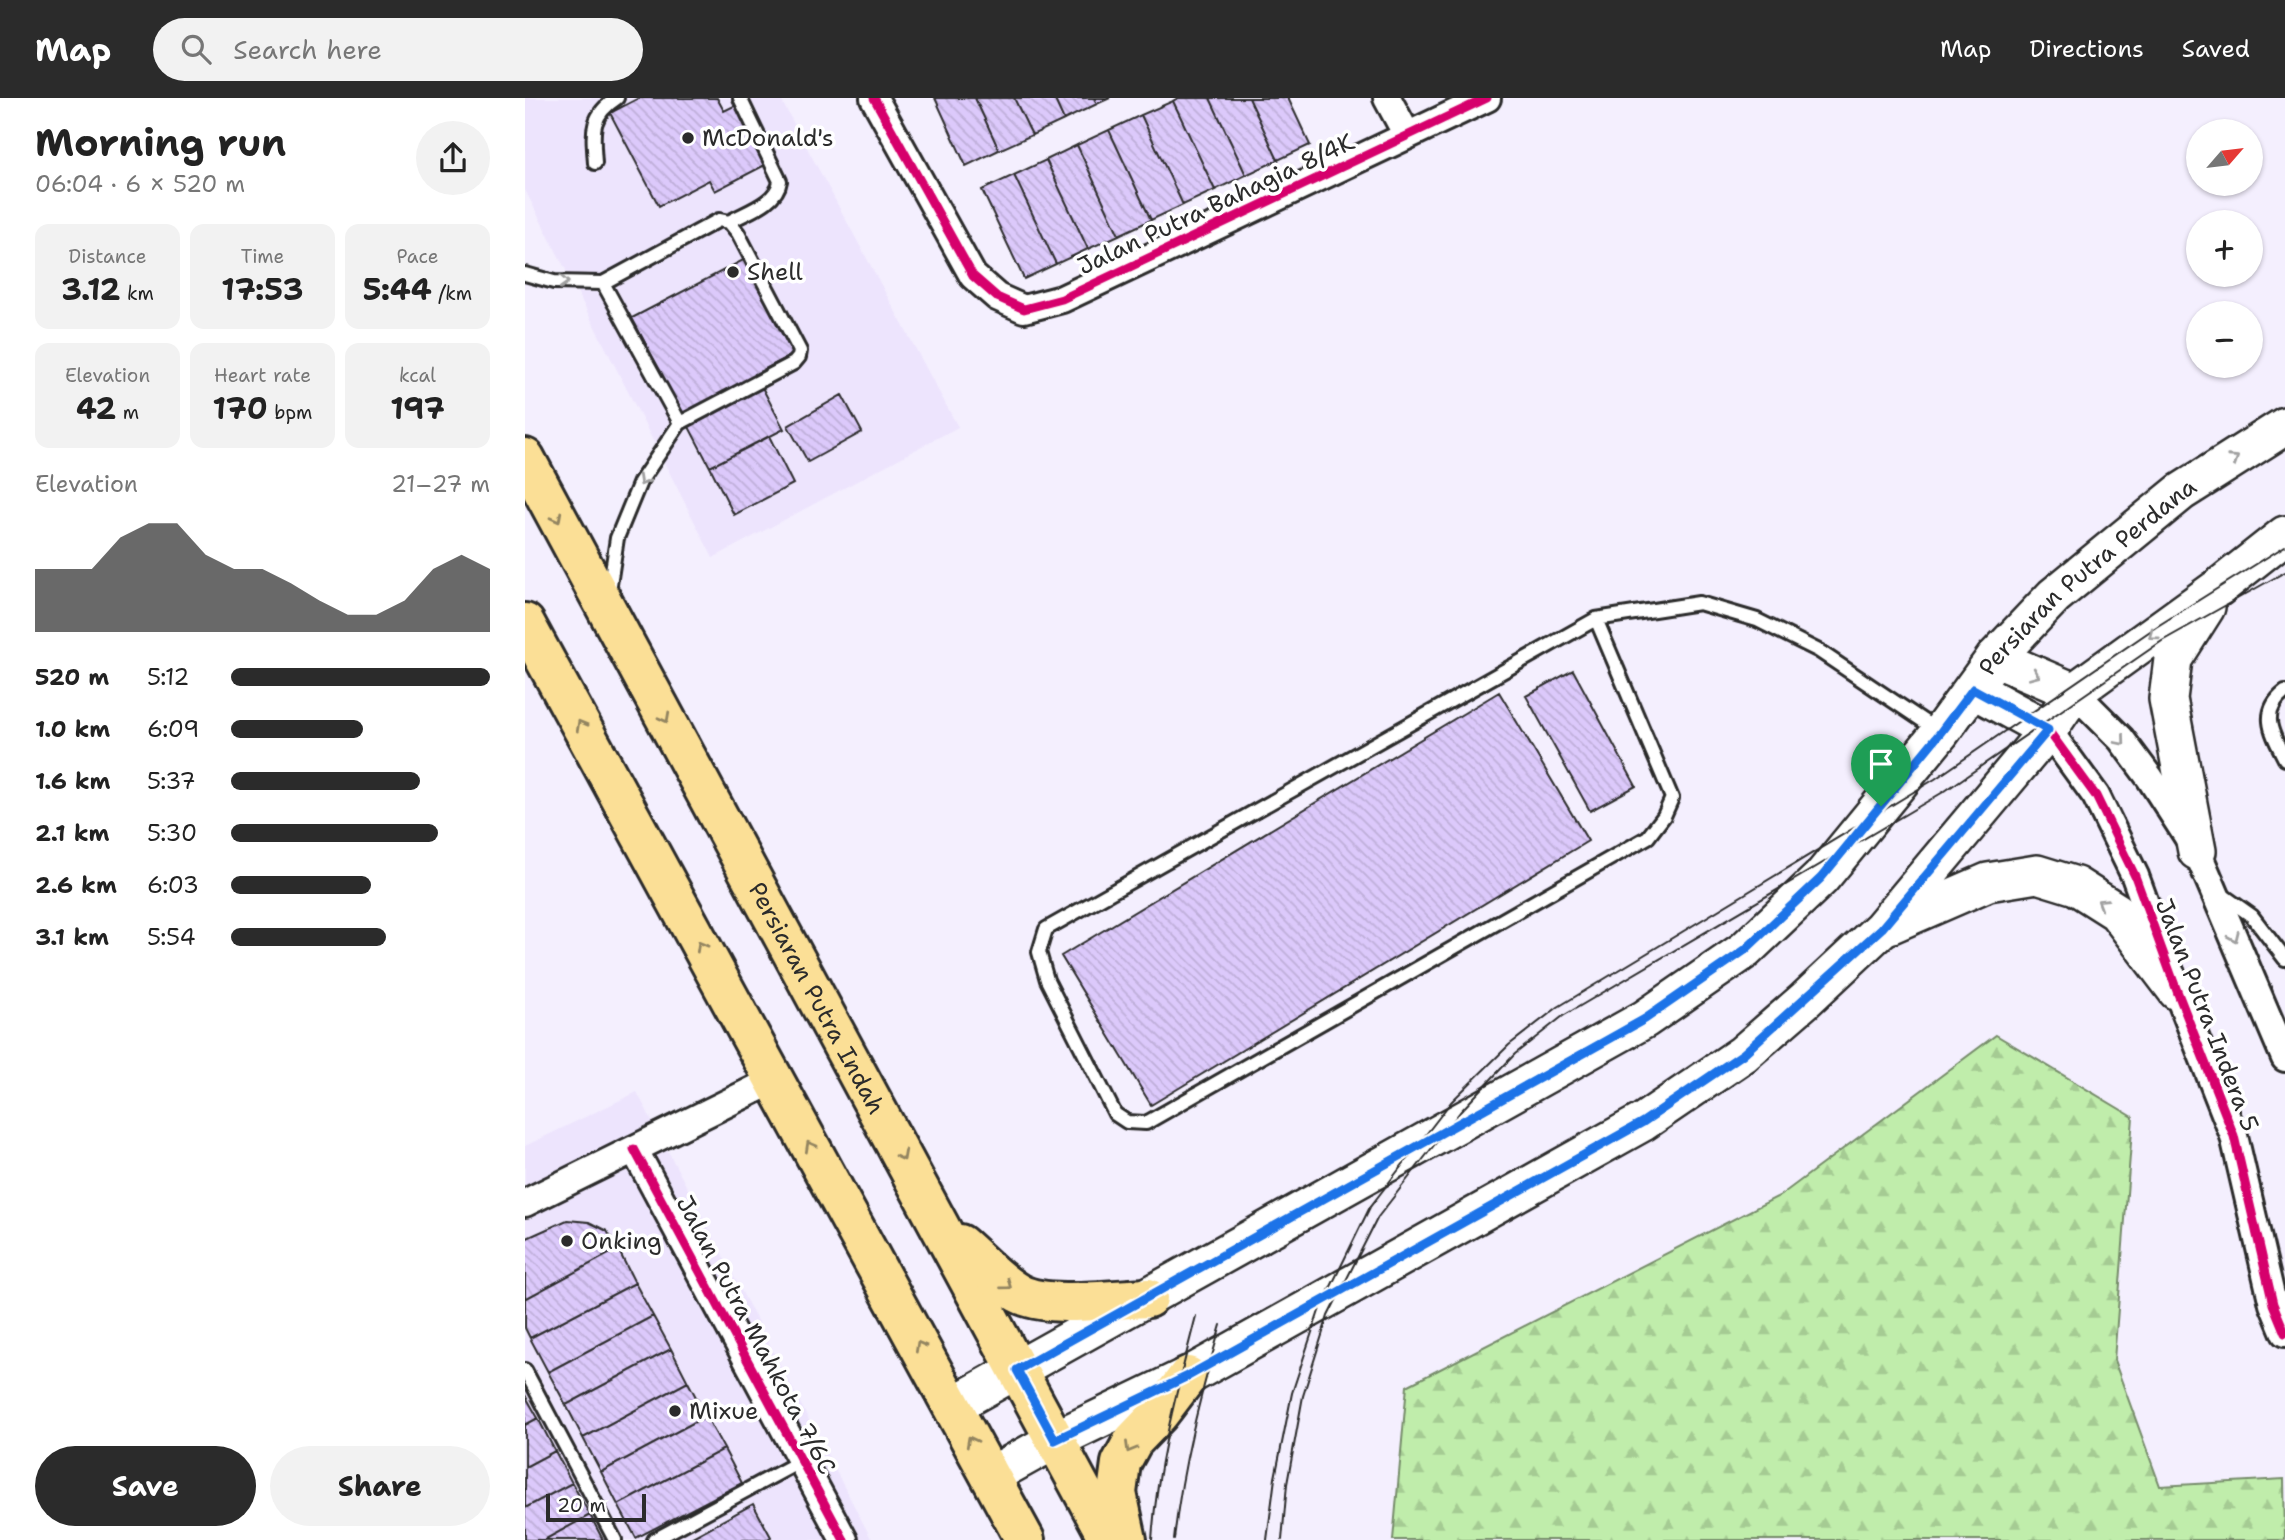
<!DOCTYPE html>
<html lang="en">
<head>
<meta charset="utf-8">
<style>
  :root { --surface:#fff; --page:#f2f2f2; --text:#222; --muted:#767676; --accent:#2b2b2b }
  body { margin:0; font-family:"Shantell Sans",sans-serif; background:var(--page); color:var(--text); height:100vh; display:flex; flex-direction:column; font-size:26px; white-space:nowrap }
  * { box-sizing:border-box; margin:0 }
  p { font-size:23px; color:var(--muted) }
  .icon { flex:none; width:38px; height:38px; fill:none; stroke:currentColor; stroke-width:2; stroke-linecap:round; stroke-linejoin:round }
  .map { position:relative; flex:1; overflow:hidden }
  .sheet { display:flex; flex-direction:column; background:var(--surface); width:525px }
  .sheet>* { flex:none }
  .needle { width:46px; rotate:62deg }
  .buttons { position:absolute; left:1661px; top:21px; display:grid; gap:14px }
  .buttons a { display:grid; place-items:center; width:77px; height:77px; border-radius:50%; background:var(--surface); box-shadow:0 2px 5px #0004; font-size:35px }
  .scale { position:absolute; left:21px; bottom:18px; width:100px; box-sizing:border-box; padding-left:7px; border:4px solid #2b2b2b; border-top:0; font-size:19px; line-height:24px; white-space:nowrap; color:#2b2b2b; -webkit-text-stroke:5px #fff; paint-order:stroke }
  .pin { position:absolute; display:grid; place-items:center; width:60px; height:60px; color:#fff; margin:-72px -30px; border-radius:50% 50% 50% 0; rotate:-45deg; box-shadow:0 0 7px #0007 }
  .pin .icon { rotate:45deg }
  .round { display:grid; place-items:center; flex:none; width:74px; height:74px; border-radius:37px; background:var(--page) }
  .headline { display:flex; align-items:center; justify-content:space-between; height:119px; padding:0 35px }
  h1 { font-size:38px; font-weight:700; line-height:52px }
  .figures { display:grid; grid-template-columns:repeat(3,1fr); gap:10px; height:119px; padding:7px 35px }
  .figures div { display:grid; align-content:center; border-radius:14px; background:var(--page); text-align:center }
  .figures b { font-size:30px; font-weight:700 }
  .figures small { font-size:19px; font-weight:400 }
  .figures p { font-size:19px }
  .chart { height:196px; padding:14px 35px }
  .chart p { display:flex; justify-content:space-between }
  .chart svg { width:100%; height:126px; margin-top:7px; fill:var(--accent); opacity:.7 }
  .action { display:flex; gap:14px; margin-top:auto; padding:14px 35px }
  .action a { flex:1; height:80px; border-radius:42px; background:var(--accent); color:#fff; font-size:28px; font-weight:700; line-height:80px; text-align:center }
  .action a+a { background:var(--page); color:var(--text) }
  ul { padding:0 35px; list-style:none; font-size:23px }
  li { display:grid; grid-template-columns:112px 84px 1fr; align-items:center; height:52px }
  li i { height:18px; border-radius:9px; background:var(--accent) }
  header { display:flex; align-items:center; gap:42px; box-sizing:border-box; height:98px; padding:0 35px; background:var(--accent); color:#fff }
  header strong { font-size:33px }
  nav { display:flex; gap:38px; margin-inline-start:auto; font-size:24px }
  .search { width:490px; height:63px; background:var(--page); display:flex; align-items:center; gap:18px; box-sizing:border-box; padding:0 24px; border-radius:38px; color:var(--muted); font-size:26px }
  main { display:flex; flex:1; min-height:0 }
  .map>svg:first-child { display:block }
  .built { fill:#ede4fd }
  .forest { fill:url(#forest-firs); stroke:#768c6b; stroke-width:2 }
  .building { fill:url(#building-back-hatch); stroke:#2b2b2b; stroke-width:2 }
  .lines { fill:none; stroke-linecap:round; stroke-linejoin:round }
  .lane-casing { stroke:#2b2b2b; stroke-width:18 }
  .street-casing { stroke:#2b2b2b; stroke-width:32 }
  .secondary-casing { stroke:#2b2b2b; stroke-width:42 }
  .primary-casing { stroke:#2b2b2b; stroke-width:44 }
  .lane { stroke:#fff; stroke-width:12 }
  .street { stroke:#fff; stroke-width:26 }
  .secondary { stroke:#fff; stroke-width:37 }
  .primary { stroke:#fbdf96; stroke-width:38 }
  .tram { stroke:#2b2b2b; stroke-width:2 }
  .cycleway-casing { stroke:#fff; stroke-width:13 }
  .cycleway { stroke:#d6006c; stroke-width:9 }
  .oneway { stroke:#a0a0a0 }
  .oneway2 { stroke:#938560 }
  .route-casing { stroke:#fff; stroke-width:14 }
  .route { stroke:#1a73e8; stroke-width:9 }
  .poi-dot { fill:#2b2b2b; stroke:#fff; stroke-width:2.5 }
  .labels { text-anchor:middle; stroke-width:7; stroke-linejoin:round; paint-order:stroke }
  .poi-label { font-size:24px; fill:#2b2b2b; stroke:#fff; text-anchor:start }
  .street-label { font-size:24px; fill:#2b2b2b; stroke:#fff }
</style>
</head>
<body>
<header>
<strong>Map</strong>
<div class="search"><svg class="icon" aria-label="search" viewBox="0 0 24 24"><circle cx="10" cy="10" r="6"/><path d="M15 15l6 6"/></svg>Search here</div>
<nav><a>Map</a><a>Directions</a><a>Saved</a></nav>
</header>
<main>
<section class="sheet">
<div class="headline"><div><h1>Morning run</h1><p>06:04 · 6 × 520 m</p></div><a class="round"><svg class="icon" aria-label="share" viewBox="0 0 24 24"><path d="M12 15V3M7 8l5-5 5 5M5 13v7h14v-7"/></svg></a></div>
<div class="figures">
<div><p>Distance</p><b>3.12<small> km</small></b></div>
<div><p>Time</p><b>17:53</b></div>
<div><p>Pace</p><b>5:44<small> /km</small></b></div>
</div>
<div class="figures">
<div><p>Elevation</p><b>42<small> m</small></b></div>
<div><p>Heart rate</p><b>170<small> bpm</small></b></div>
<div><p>kcal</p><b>197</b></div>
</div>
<div class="chart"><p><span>Elevation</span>21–27 m</p>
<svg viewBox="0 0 160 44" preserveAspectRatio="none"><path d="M0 44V22L10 22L20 22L30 11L40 6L50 6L60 17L70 22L80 22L90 27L100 33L110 38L120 38L130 33L140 22L150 17L160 22V44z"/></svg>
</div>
<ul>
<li><b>520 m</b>5:12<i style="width:100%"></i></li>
<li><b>1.0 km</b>6:09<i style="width:51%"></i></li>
<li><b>1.6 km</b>5:37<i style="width:73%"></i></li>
<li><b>2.1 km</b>5:30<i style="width:80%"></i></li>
<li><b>2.6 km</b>6:03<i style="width:54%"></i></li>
<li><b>3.1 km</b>5:54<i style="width:60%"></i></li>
</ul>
<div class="action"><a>Save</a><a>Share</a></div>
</section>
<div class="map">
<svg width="1760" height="1442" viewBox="0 0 1760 1442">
  <defs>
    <pattern id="forest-firs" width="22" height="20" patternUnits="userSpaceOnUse" patternTransform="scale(1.75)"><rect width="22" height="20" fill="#c0edab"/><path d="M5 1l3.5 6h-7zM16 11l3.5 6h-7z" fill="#a5cb93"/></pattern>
    <pattern id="building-back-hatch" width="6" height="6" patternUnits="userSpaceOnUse" patternTransform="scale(1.75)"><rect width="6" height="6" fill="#dcc9fb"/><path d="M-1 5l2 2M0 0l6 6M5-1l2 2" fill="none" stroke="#bdadd7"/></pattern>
  </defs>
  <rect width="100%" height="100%" fill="#f4effe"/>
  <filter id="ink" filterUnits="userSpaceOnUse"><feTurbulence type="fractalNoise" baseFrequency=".0143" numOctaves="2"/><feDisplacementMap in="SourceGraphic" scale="14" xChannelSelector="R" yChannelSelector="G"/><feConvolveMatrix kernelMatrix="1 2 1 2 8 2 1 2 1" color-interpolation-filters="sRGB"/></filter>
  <g filter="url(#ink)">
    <path class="built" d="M0 0H255L433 329 188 460 0 92Z
      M112 994 347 1442H0V1048Z"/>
    <path class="forest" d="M1471 937 1608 1019 1589 1262 1635 1388 1759 1381 1760 1442H868L882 1288 1256 1097Z"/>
    <path class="building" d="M114 0H192L199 13 211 7 242 66 190 93 184 82 134 108 85 15Z
      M410 0H450L474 52 441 68Z
      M450 0H489L507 37 474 52Z
      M489 0H529L539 22 507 37Z
      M529 0H569L572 6 539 22Z
      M569 0H585L572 6Z
      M653 0H685L721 77 690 92 648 3Z
      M685 0H724L753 62 721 77Z
      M724 0H763L785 47 753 62Z
      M648 3 690 92 658 107 616 17Z
      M616 17 658 107 626 122 584 32Z
      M584 32 626 122 594 137 552 47Z
      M552 47 594 137 563 151 521 62Z
      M521 62 563 151 531 166 489 77Z
      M489 77 531 166 499 181 457 92Z
      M222 160 271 255 230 276 259 331 185 369 107 220Z
      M317 297 337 334 283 364 263 328Z
      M244 338 268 386 209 417 185 369Z
      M1048 572 1111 688 1065 713 1001 598Z
      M974 594 1063 743 626 1007 536 858Z
      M42 1122 64 1124 82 1133 93 1151 0 1201V1141Z
      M93 1151 110 1185 5 1240 0 1230V1201Z
      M110 1185 128 1218 23 1274 5 1240Z
      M128 1218 146 1251 41 1307 23 1274Z
      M146 1251 163 1284 58 1340 41 1307Z
      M163 1284 181 1318 76 1374 58 1340Z
      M0 1297 13 1320 0 1327Z
      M181 1318 199 1351 93 1407 76 1374Z
      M13 1320 30 1353 0 1369V1327Z
      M199 1351 217 1385 111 1440 93 1407Z
      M30 1353 47 1385 0 1410V1369Z
      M47 1385 65 1417 19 1442H0V1410Z
      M228 1406 246 1439 241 1442H162Z
      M65 1417 78 1442H19Z"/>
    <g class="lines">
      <defs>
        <path id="lane" d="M70 65C68 35 64 18 92 0
          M204 124C221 114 252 105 255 83L215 0
          M0 176 29 184 78 185 194 122 204 124 213 135 275 253 274 259 269 265 155 325 115 384 92 440 84 493
          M78 185 155 325
          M1071 521 1147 700 1139 718 1123 739 621 1025 602 1024 590 1016 522 882 514 854 521 831 1071 521 1174 505 1232 522 1294 553 1413 633
          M1760 594C1733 615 1748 637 1760 661
          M1696 796 1727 818 1760 861
          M0 1272 90 1442
          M129 1442 276 1363"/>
        <path id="street" d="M349 0 448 178 472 199 499 211 537 201 962 0
          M862 0 882 37
          M1549 594 1596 641 1625 680 1672 753 1760 960
          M1523 632 1571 698 1610 778 1652 893 1709 1038 1748 1206 1760 1235
          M109 1051 319 1442
          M0 1105 249 982"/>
        <g id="secondary">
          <path d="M1470 560 1549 594"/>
          <path d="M1448 591 1523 632"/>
          <path d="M1672 753 1643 601 1648 561 1681 509"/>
          <path d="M1364 827 1463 784 1512 776 1551 788 1592 814 1652 893"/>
          <path id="s1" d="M427 1308 1120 921 1220 852 1296 780 1415 635 1470 560 1529 498 1656 394 1760 328"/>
          <path d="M465 1378 530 1342 663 1278 1118 1024 1218 956 1279 903 1357 830 1523 632 1549 594 1693 490 1760 437"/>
        </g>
        <g id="primary">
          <path id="s2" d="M0 360 584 1442"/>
          <path d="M0 525 500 1442"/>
          <path d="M435 1146C454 1162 472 1183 493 1195 521 1211 590 1201 623 1200"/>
          <path d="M602 1442 592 1395 596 1365 608 1343 634 1316 663 1278"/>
        </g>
      </defs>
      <use href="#lane" class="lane-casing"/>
      <use href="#street" class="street-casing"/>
      <use href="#secondary" class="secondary-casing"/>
      <use href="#primary" class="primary-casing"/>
      <use href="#lane" class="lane"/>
      <use href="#street" class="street"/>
      <use href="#secondary" class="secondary"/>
      <use href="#primary" class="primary"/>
      <path class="tram" d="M627 1442C632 1366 652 1292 671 1218
        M649 1442C657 1368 675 1298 696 1227
        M742 1442 750 1380 767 1295 794 1213 845 1109 926 1004 984 947 1033 909 1410 681 1631 529 1760 448
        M757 1442 762 1386 778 1298 803 1218 853 1119 935 1014 990 956 1038 918 1420 693 1637 543 1760 474"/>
      <defs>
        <path id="cycleway" d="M349 0 448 178 472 199 499 211 537 201 962 0
          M1523 632 1571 698 1610 778 1652 893 1709 1038 1748 1206 1760 1235
          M109 1051 319 1442"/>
      </defs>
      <use href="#cycleway" class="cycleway-casing"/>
      <use href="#cycleway" class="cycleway"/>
    </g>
    <defs><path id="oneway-chevron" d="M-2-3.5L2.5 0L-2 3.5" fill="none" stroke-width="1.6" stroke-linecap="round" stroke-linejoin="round" transform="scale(1.75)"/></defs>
    <g class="oneway">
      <use href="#oneway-chevron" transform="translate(39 184) rotate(2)"/>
      <use href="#oneway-chevron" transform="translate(1709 361) rotate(-33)"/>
      <use href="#oneway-chevron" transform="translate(118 383) rotate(119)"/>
      <use href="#oneway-chevron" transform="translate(1628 537) rotate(144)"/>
      <use href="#oneway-chevron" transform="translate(1510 577) rotate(23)"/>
      <use href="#oneway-chevron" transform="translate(1596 643) rotate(50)"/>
      <use href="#oneway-chevron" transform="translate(1577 805) rotate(-148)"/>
      <use href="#oneway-chevron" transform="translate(1709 839) rotate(66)"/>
    </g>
    <g class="oneway2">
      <use href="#oneway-chevron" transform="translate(32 420) rotate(62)"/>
      <use href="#oneway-chevron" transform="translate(140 620) rotate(62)"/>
      <use href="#oneway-chevron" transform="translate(56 627) rotate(-119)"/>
      <use href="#oneway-chevron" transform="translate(176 848) rotate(-119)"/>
      <use href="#oneway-chevron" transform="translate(285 1048) rotate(-119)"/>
      <use href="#oneway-chevron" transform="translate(377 1058) rotate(62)"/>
      <use href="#oneway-chevron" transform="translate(482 1187) rotate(37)"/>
      <use href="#oneway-chevron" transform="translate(395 1248) rotate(-119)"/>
      <use href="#oneway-chevron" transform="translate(446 1343) rotate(-118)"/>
      <use href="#oneway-chevron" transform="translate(605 1350) rotate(120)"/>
    </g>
  </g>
  <g class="lines" filter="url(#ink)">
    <defs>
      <path id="route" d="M1448 591 1523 632 1357 830 1218 956 1118 1024 663 1278 530 1342 492 1272 1120 921 1220 852 1296 780 1415 635Z"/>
    </defs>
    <use href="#route" class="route-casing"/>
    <use href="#route" class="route"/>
  </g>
  <g class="poi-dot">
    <circle cx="163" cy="40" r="7"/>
    <circle cx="208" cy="174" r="7"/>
    <circle cx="42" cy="1143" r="7"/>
    <circle cx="150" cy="1313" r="7"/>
  </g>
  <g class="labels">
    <g class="poi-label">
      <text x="177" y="48">McDonald's</text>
      <text x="222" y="182">Shell</text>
      <text x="56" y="1151">Onking</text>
      <text x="164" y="1321">Mixue</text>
    </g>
    <g class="street-label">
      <text transform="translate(691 106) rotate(-25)" y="8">Jalan Putra Bahagia 8/4K</text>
      <text dy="8" stroke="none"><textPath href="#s1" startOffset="1424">Persiaran Putra Perdana</textPath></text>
      <text dy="8" stroke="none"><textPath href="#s2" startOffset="614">Persiaran Putra Indah</textPath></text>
      <text transform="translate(1682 917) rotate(69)" y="8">Jalan Putra Indera 5</text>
      <text transform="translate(231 1237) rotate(62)" y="8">Jalan Putra Mahkota 7/6C</text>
    </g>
  </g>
</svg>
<div class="buttons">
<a><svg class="needle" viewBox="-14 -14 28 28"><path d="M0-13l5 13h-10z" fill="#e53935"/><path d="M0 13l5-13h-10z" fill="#767676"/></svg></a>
<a>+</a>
<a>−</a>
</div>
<div class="scale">20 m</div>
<div class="pin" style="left:1356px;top:708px;background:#1e9e55"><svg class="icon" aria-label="arrive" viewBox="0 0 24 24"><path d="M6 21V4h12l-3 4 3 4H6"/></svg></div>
</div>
</main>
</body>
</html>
